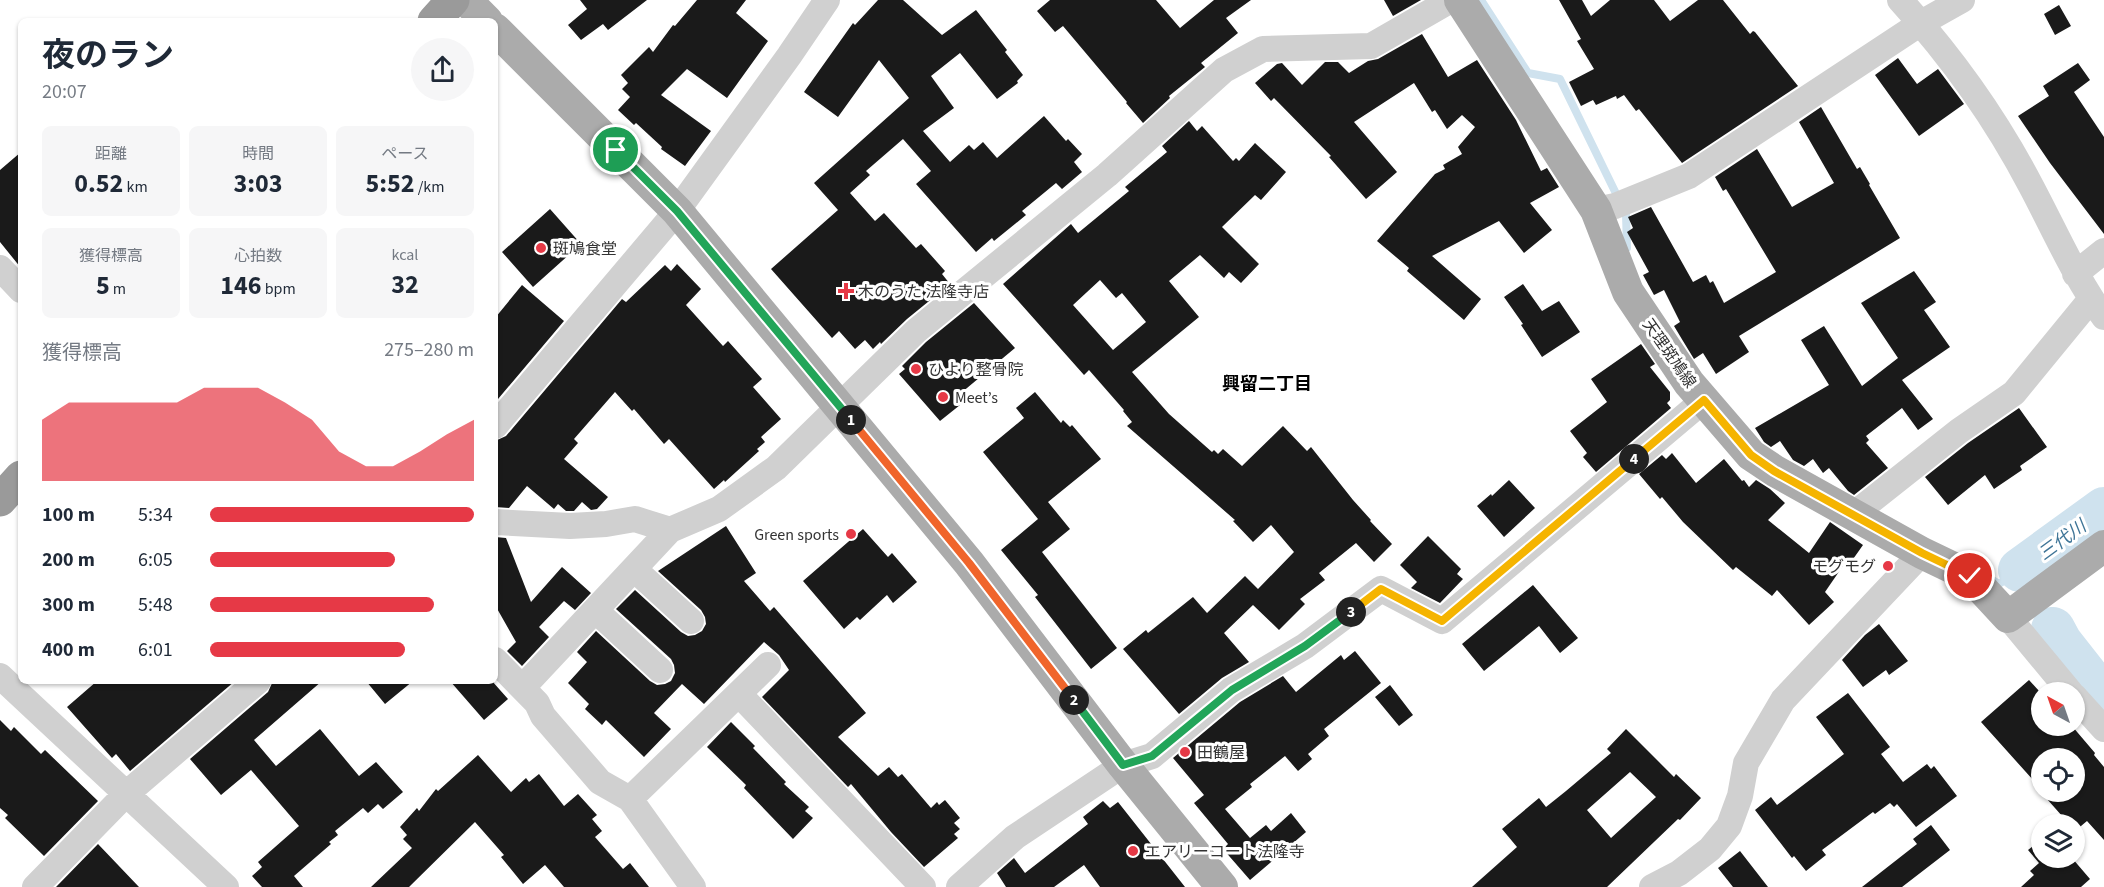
<!DOCTYPE html>
<html lang="ja">
<head>
<meta charset="utf-8">
<style>
  :root { --surface:#fff; --page:#f6f6f7; --text:#1f2937; --muted:#747a83; --accent:#e63946 }
  body { margin:0; font-family:"Source Sans 3","Noto Sans JP",sans-serif; background:var(--page); color:var(--text); height:100vh; display:flex; flex-direction:column; font-size:22px; white-space:nowrap }
  * { box-sizing:border-box; margin:0 }
  p { font-size:20px; color:var(--muted) }
  .icon { flex:none; width:33px; height:33px; fill:none; stroke:currentColor; stroke-width:2; stroke-linecap:round; stroke-linejoin:round }
  .map { position:relative; flex:1; overflow:hidden }
  .drawer { position:absolute; left:18px; top:18px; width:480px; height:666px; display:flex; flex-direction:column; background:var(--surface); border-radius:9px; box-shadow:0 2px 4px #0004 }
  .drawer>* { flex:none }
  .needle { width:39px; rotate:320deg }
  .tools { position:absolute; left:2031px; top:682px; display:grid; gap:12px }
  .tools a { display:grid; place-items:center; width:54px; height:54px; border-radius:50%; background:var(--surface); box-shadow:0 2px 4px #0004; font-size:30px }
  .pin { position:absolute; display:grid; place-items:center; width:51px; height:51px; color:#fff; margin:-26px; border:3px solid #fff; border-radius:50%; box-shadow:0 2px 6px #0007 }
  .km { position:absolute; width:30px; height:30px; margin:-15px; border-radius:50%; background:#222; color:#fff; font-size:16px; line-height:30px; text-align:center }
  .round { display:grid; place-items:center; flex:none; width:63px; height:63px; border-radius:32px; background:var(--page) }
  .headline { display:flex; align-items:center; justify-content:space-between; height:102px; padding:0 24px }
  h1 { font-size:33px; font-weight:700; line-height:45px }
  .stats { display:grid; grid-template-columns:repeat(3,1fr); gap:9px; height:102px; padding:6px 24px }
  .stats div { display:grid; align-content:center; border-radius:9px; background:var(--page); text-align:center }
  .stats b { font-size:26px; font-weight:700 }
  .stats small { font-size:16px; font-weight:400 }
  .stats p { font-size:16px }
  .chart { height:168px; padding:12px 24px }
  .chart p { display:flex; justify-content:space-between }
  .chart svg { width:100%; height:108px; margin-top:6px; fill:var(--accent); opacity:.7 }
  ul { padding:0 24px; list-style:none; font-size:20px }
  li { display:grid; grid-template-columns:96px 72px 1fr; align-items:center; height:45px }
  li i { height:15px; border-radius:8px; background:var(--accent) }
  .map>svg:first-child { display:block }
  .lines { fill:none; stroke-linecap:round; stroke-linejoin:round }
  .stream { stroke:#cfe2ee; stroke-width:8 }
  .river { stroke:#cfe2ee; stroke-width:44 }
  .building { fill:#1a1a1a; fill-rule:evenodd }
  .minor { stroke:#d0d0d0; stroke-width:26 }
  .major { stroke:#ababab; stroke-width:32 }
  .highway { stroke:#9a9a9a; stroke-width:33 }
  .split-1-casing { stroke:#fff; stroke-width:12 }
  .split-2-casing { stroke:#fff; stroke-width:12 }
  .split-3-casing { stroke:#fff; stroke-width:12 }
  .split-4-casing { stroke:#fff; stroke-width:12 }
  .split-5-casing { stroke:#fff; stroke-width:12 }
  .split-1 { stroke:#22a559; stroke-width:8 }
  .split-2 { stroke:#f0652b; stroke-width:8 }
  .split-3 { stroke:#22a559; stroke-width:8 }
  .split-4 { stroke:#f5b400; stroke-width:8 }
  .split-5 { stroke:#f5b400; stroke-width:8 }
  .poi-dot { fill:#e63946; stroke:#fff; stroke-width:2 }
  .labels { text-anchor:middle; stroke-width:6; stroke-linejoin:round; paint-order:stroke }
  .poi-label { font-size:16px; fill:#333; stroke:#fff; text-anchor:start }
  .street-label { font-size:16px; fill:#333; stroke:#fff }
  .neighbourhood-label { font-size:18px; font-weight:bold; fill:#000; stroke:#fff }
  .water-label { font-size:18px; font-style:italic; fill:#3f7597; stroke:#fff }
</style>
</head>
<body>
<div class="map">
<svg width="2104" height="887" viewBox="0 0 2104 887">
  <rect width="100%" height="100%" fill="#fff"/>
  <g class="lines">
    <path class="stream" d="M1481 0 1528 73 1560 79 1626 214 1627 248
      M1989 578 1999 584 2020 570"/>
    <path class="river" d="M2020 570 2104 509
      M2053 629 2060 642 2104 698"/>
  </g>
  <path class="building" d="M580 0H647L608 30 603 24 581 40 568 25 587 9Z
    M697 0H746L736 13 768 41 727 98 687 69 661 95 711 131 685 166 661 149 662 147 636 123 634 125 618 110 630 97 622 89 628 83 621 75 649 47 653 52 673 25 675 26Z
    M878 0H903L942 35 976 10 1007 50 1005 52 1023 75 1017 81 1018 83 997 99 960 53 931 76 954 108 923 131 950 162 969 145 974 150 983 142 997 158 1044 116 1066 141 1068 139 1082 154 1074 162 1082 172 1062 189 1056 183 1022 211 1026 215 994 241 992 238 976 252 916 184 931 171 903 139 866 171 870 175 850 193 875 221 884 213 916 248 921 244 945 271 942 274 950 284 907 319 881 344 880 342 873 349 865 340 855 349 839 331 832 338 771 269 838 210 814 183 909 98 879 60 838 117 804 92 853 23 855 25Z
    M1050 0H1156L1180 28 1214 0H1251L1226 18 1238 33 1201 63 1205 67 1169 96 1170 98 1143 123 1126 103 1127 102 1063 26 1055 32 1037 11Z
    M1384 0H1421L1393 16Z
    M1559 0H1582L1591 16 1610 0H1654L1670 21 1698 0H1723L1750 34 1753 31 1755 32 1798 86 1682 163 1639 109 1636 111 1624 95 1617 99 1616 96 1596 105 1593 100 1581 106 1569 82 1594 69 1577 41 1581 39Z
    M2059 5 2071 26 2055 35 2044 14Z
    M1422 34 1448 77 1477 60 1516 120 1541 171 1547 168 1559 187 1530 203 1552 230 1524 253 1499 221 1432 256 1481 299 1464 320 1407 271 1409 268 1377 241 1435 174 1445 169 1443 165 1462 154 1458 147 1475 127 1462 115 1447 129 1435 110 1432 112 1414 83 1354 122 1397 172 1366 199 1329 157 1331 156 1274 98 1271 101 1255 83 1277 64 1282 63 1302 85 1325 62H1338L1349 73 1368 61 1378 59Z
    M1898 58 1917 84 1938 69 1964 104 1919 136 1875 75Z
    M2078 63 2090 80 2074 92 2104 137V234L2050 163 2018 116 2049 96 2043 86Z
    M1821 107 1857 169 1860 167 1870 184 1869 185 1900 238 1739 336 1749 352 1716 374 1703 353 1694 359 1683 341 1674 326 1680 322 1664 290 1654 295 1643 275 1649 272 1627 232 1633 228 1628 217 1651 207 1693 282 1706 275 1710 283 1713 281 1724 303 1776 272 1726 189 1723 191 1715 177 1757 149 1792 207 1834 183 1799 122Z
    M1189 121 1197 131 1202 126 1233 161 1236 158 1239 161 1255 143 1286 172 1261 200 1255 195 1222 227 1259 264 1241 283 1229 272 1224 278 1200 255 1169 281 1199 317 1132 372 1169 414 1212 452 1214 450 1218 454 1223 449 1242 466 1283 426 1307 451 1311 447 1353 500 1371 520 1370 521 1392 544 1374 562 1356 543 1319 573 1325 580 1300 599 1305 604 1279 630 1253 605 1224 633 1249 662 1222 678 1179 714 1123 649 1146 630 1148 633 1193 597 1207 613 1245 576 1258 589 1294 552 1271 525 1253 542 1233 521 1235 520 1127 426 1132 422 1123 411 1124 410 1089 370 1084 375 1003 284 1071 224 1078 233 1129 191 1125 187 1167 152 1162 146ZM1100 280 1116 298 1122 293 1146 322 1113 350 1073 305Z
    M21 152V268L0 242V170Z
    M550 209 581 244 533 287 502 252Z
    M677 264 701 289 686 305 723 346 728 341 762 379 753 387 781 419 761 437 765 442 757 449 759 451 725 482 724 480 714 489 669 439 664 444 634 409 632 411 615 392 574 439 578 443 564 459 608 497 597 509 591 510 582 502 574 511H566L558 504 554 509 527 486 509 508 495 507V441L506 436 622 299 626 302 665 265 671 271Z
    M1914 271 1936 302 1924 310 1950 347 1902 380 1933 419 1918 430 1902 408 1866 436 1869 440 1866 443 1888 468 1854 495 1848 491 1829 468 1823 473 1813 459 1804 466 1793 460 1780 441 1771 447 1764 442 1755 428 1829 385 1801 340 1824 326 1862 386 1898 358 1861 303Z
    M1523 284 1542 311 1559 301 1580 332 1542 357 1521 325 1523 324 1504 297Z
    M522 285 564 321 498 399 495 396V318Z
    M974 303 1015 348 955 398 960 405 940 421 899 374 905 369 902 366 926 342Z
    M1641 344 1655 364 1650 367 1670 392V400L1667 403 1671 408 1596 472 1583 457 1587 453 1570 431 1607 402 1591 379Z
    M1035 392 1061 423 1063 420 1070 427 1072 425 1101 459 1048 502 1070 529 1042 552 1117 648 1091 669 1035 597 1038 595 1001 550 1038 519 983 452 1024 418 1016 408Z
    M2019 408 2047 447 2020 466 2022 470 1994 489 1985 475 1948 505 1925 477 1968 443Z
    M1672 453 1696 483 1724 459 1742 481 1744 480 1749 487 1756 480 1770 489 1785 503 1768 520 1809 553 1830 522 1863 545 1851 562 1847 560 1825 592 1834 602 1809 625 1777 590 1772 596 1736 567 1733 570 1683 522 1662 497 1660 499 1639 474 1662 455 1666 459Z
    M1509 480 1535 508 1504 537 1477 506 1491 494 1492 496Z
    M726 526 756 573 744 581 770 611 774 607 866 713 838 737 878 776 889 767 898 777 902 774 931 808 937 802 939 805 945 800 960 818 954 823 960 829 954 834 958 838 924 867 891 832 851 784 848 787 762 697 789 670 779 655 764 642 704 704 682 684 654 713 671 729 644 757 606 720 602 725 585 709 589 704 568 683 587 662 577 652 596 631 650 681 657 685 665 684 671 681 675 673 674 665 671 659 616 609 635 590 681 632 688 636 695 635 702 631 706 624 705 617 701 610 658 571Z
    M863 529 888 557 892 553 917 582 893 603 887 595 860 620 857 617 844 629 803 581Z
    M1428 536 1461 569 1457 574 1463 579 1440 603 1411 588 1417 582 1400 565Z
    M495 537 506 538 531 602 562 567 591 593 575 610 564 601 539 627 549 637 522 666 507 651 516 642 495 605Z
    M1533 585 1578 638 1560 653 1539 626 1484 671 1462 644Z
    M1879 624 1908 661 1889 675 1886 670 1863 687 1842 660 1865 635Z
    M1355 651 1381 683 1324 729 1329 736 1308 754 1312 759 1298 771 1285 756 1250 784 1252 787 1225 809 1250 838 1266 825 1271 831 1291 813 1306 832 1250 880 1223 849 1228 844 1194 803 1204 795 1173 758 1240 702 1283 676 1296 692 1341 655 1344 660Z
    M2029 680 2040 692 2043 689 2045 693H2042V726H2072L2095 753 2094 755 2104 767V840L2087 821 2075 831 2074 825H2070L2047 799 2049 798 2044 792H2074V759H2042V790L1981 722Z
    M97 681H235L130 771 116 754 112 758 67 707Z
    M273 681H322L254 740 276 766 320 729 359 776 376 762 403 792 383 809 378 804 368 813 363 808 335 831 338 835 329 842 331 844 294 876 303 887H262L252 876 262 867 258 862 299 826 251 770 221 795 190 759 268 692Z
    M366 681H413L385 704Z
    M450 681H492L508 699 484 720Z
    M1390 685 1413 715 1399 726 1375 697Z
    M1848 693 1890 747 1881 754 1903 782 1927 764 1931 769 1934 766 1957 796 1916 827 1897 804 1894 807 1890 803 1875 814 1873 812 1822 850 1826 855 1806 871 1794 856 1792 858 1755 810 1771 797 1777 805 1844 754 1816 717Z
    M0 720 11 731 14 727 41 754 45 750 98 801 44 856 5 818 8 815 0 808Z
    M731 722 755 746 753 748 786 782 784 784 809 807 805 811 813 818 793 839 744 788 746 785 707 747Z
    M1626 729 1674 777 1676 774 1701 798 1680 820 1678 819 1607 887H1472L1517 847 1502 829 1539 798 1546 807 1566 791 1611 753 1607 749ZM1630 772 1656 797 1611 838 1587 810Z
    M478 755 511 792 526 778 529 782 539 774 564 806 578 794 597 815 592 819 602 831 595 837 623 869 630 863 649 887H564L545 865 523 884 501 857 504 855 475 822 409 887H371L412 848 403 839 407 835 400 827 417 808 419 811 436 789 438 791Z
    M1103 801 1110 808 1118 802 1185 887H1100L1084 865 1054 887H1006L997 873 1014 858 1025 873 1088 824 1083 817Z
    M1931 825 1950 850 1902 887H1862L1917 844 1913 839Z
    M2042 839V858H2072L2090 879 2081 887H2021L2034 875 2030 871 2039 863 2028 850Z
    M98 844 139 887H56Z
    M1740 851 1768 887H1733L1718 868Z"/>
  <g class="lines">
    <path class="minor" d="M1900 0C1951 56 1996 119 2031 186 2055 231 2074 276 2104 317
      M1596 210 1615 206 1689 176 1921 23 1962 0
      M0 268 21 290
      M2075 274 2104 251
      M495 426 677 211 789 56 827 0
      M1853 515 1959 431 2014 393 2091 299
      M495 522 570 526 606 524 635 519 670 530 719 509 776 468 916 331 1107 175 1224 70 1263 49 1371 46 1451 0
      M634 569 691 621
      M595 610 660 670
      M2008 617 2071 693
      M495 660 537 703 543 716 600 782 630 799 693 887
      M0 676 226 887
      M523 687 670 530
      M739 694 923 887
      M2074 696 2104 729
      M630 799 768 665
      M35 887 126 794 258 681
      M959 887 1015 837 1123 765 1152 756 1231 690 1305 646 1381 589 1442 621 1704 400
      M1652 887 1679 873 1710 849 1729 826 1740 796 1746 763 1783 700 1922 553"/>
    <path class="major" d="M466 0 487 21
      M1460 0 1596 210 1628 292 1689 383 1751 455 1775 471 1922 553 1970 576 2008 617 2104 546
      M495 29 677 211 969 563 1123 765 1222 887"/>
    <path class="highway" d="M434 21 453 0
      M0 500 21 477"/>
  </g>
  <g class="lines">
    <defs>
      <path id="split-1" d="M616 150 677 211 851 420"/>
      <path id="split-2" d="M851 420 969 563 1074 700"/>
      <path id="split-3" d="M1074 700 1123 765 1152 756 1232 690 1305 646 1351 612"/>
      <path id="split-4" d="M1351 612 1381 589 1442 621 1634 459"/>
      <path id="split-5" d="M1634 459 1704 400 1751 455 1774 471 1922 553 1970 576"/>
    </defs>
    <use href="#split-1" class="split-1-casing"/>
    <use href="#split-2" class="split-2-casing"/>
    <use href="#split-3" class="split-3-casing"/>
    <use href="#split-4" class="split-4-casing"/>
    <use href="#split-5" class="split-5-casing"/>
    <use href="#split-1" class="split-1"/>
    <use href="#split-2" class="split-2"/>
    <use href="#split-3" class="split-3"/>
    <use href="#split-4" class="split-4"/>
    <use href="#split-5" class="split-5"/>
  </g>
  <g class="poi-dot">
    <circle cx="541" cy="248" r="6"/>
    <path d="M843 282h6v6h6v6h-6v6h-6v-6h-6v-6h6z"/>
    <circle cx="916" cy="369" r="6"/>
    <circle cx="943" cy="397" r="6"/>
    <circle cx="851" cy="534" r="6"/>
    <circle cx="1888" cy="566" r="6"/>
    <circle cx="1185" cy="752" r="6"/>
    <circle cx="1133" cy="851" r="6"/>
  </g>
  <g class="labels">
    <g class="poi-label">
      <text x="553" y="254">斑鳩食堂</text>
      <text x="858" y="297">木のうた 法隆寺店</text>
      <text x="928" y="375">ひより整骨院</text>
      <text x="955" y="403">Meet’s</text>
      <text x="839" y="540" text-anchor="end">Green sports</text>
      <text x="1876" y="572" text-anchor="end">モグモグ</text>
      <text x="1197" y="758">田鶴屋</text>
      <text x="1145" y="857">エアリーコート法隆寺</text>
    </g>
    <g class="street-label">
      <text transform="translate(1670 353) rotate(55)" y="6">天理斑鳩線</text>
    </g>
    <g class="neighbourhood-label">
      <text x="1267" y="390">興留二丁目</text>
    </g>
    <g class="water-label">
      <text transform="translate(2062 540) rotate(-36)" y="6">三代川</text>
    </g>
  </g>
</svg>
<div class="tools">
<a><svg class="needle" viewBox="-14 -14 28 28"><path d="M0-13l5 13h-10z" fill="#e53935"/><path d="M0 13l5-13h-10z" fill="#747a83"/></svg></a>
<a><svg class="icon" aria-label="locate" viewBox="0 0 24 24"><circle cx="12" cy="12" r="6"/><path d="M12 2v4M12 18v4M2 12h4M18 12h4"/></svg></a>
<a><svg class="icon" aria-label="layers" viewBox="0 0 24 24"><path d="M12 4l9 5-9 5-9-5zM3 14l9 5 9-5"/></svg></a>
</div>
<div class="pin" style="left:616px;top:150px;background:#1e9e55"><svg class="icon" aria-label="arrive" viewBox="0 0 24 24"><path d="M6 21V4h12l-3 4 3 4H6"/></svg></div>
<div class="pin" style="left:1970px;top:576px;background:#d93025"><svg class="icon" aria-label="check" viewBox="0 0 24 24"><path d="M5 12l5 5 9-10"/></svg></div>
<b class="km" style="left:851px;top:420px">1</b>
<b class="km" style="left:1074px;top:700px">2</b>
<b class="km" style="left:1351px;top:612px">3</b>
<b class="km" style="left:1634px;top:459px">4</b>
<section class="drawer">
<div class="headline"><div><h1>夜のラン</h1><p>20:07</p></div><a class="round"><svg class="icon" aria-label="share" viewBox="0 0 24 24"><path d="M12 15V3M7 8l5-5 5 5M5 13v7h14v-7"/></svg></a></div>
<div class="stats">
<div><p>距離</p><b>0.52<small> km</small></b></div>
<div><p>時間</p><b>3:03</b></div>
<div><p>ペース</p><b>5:52<small> /km</small></b></div>
</div>
<div class="stats">
<div><p>獲得標高</p><b>5<small> m</small></b></div>
<div><p>心拍数</p><b>146<small> bpm</small></b></div>
<div><p>kcal</p><b>32</b></div>
</div>
<div class="chart"><p><span>獲得標高</span>275–280 m</p>
<svg viewBox="0 0 160 44" preserveAspectRatio="none"><path d="M0 44V19L10 12L20 12L30 12L40 12L50 12L60 6L70 6L80 6L90 12L100 19L110 32L120 38L130 38L140 32L150 25L160 19V44z"/></svg>
</div>
<ul>
<li><b>100 m</b>5:34<i style="width:100%"></i></li>
<li><b>200 m</b>6:05<i style="width:70%"></i></li>
<li><b>300 m</b>5:48<i style="width:85%"></i></li>
<li><b>400 m</b>6:01<i style="width:74%"></i></li>
</ul>
</section>
</div>
</body>
</html>
